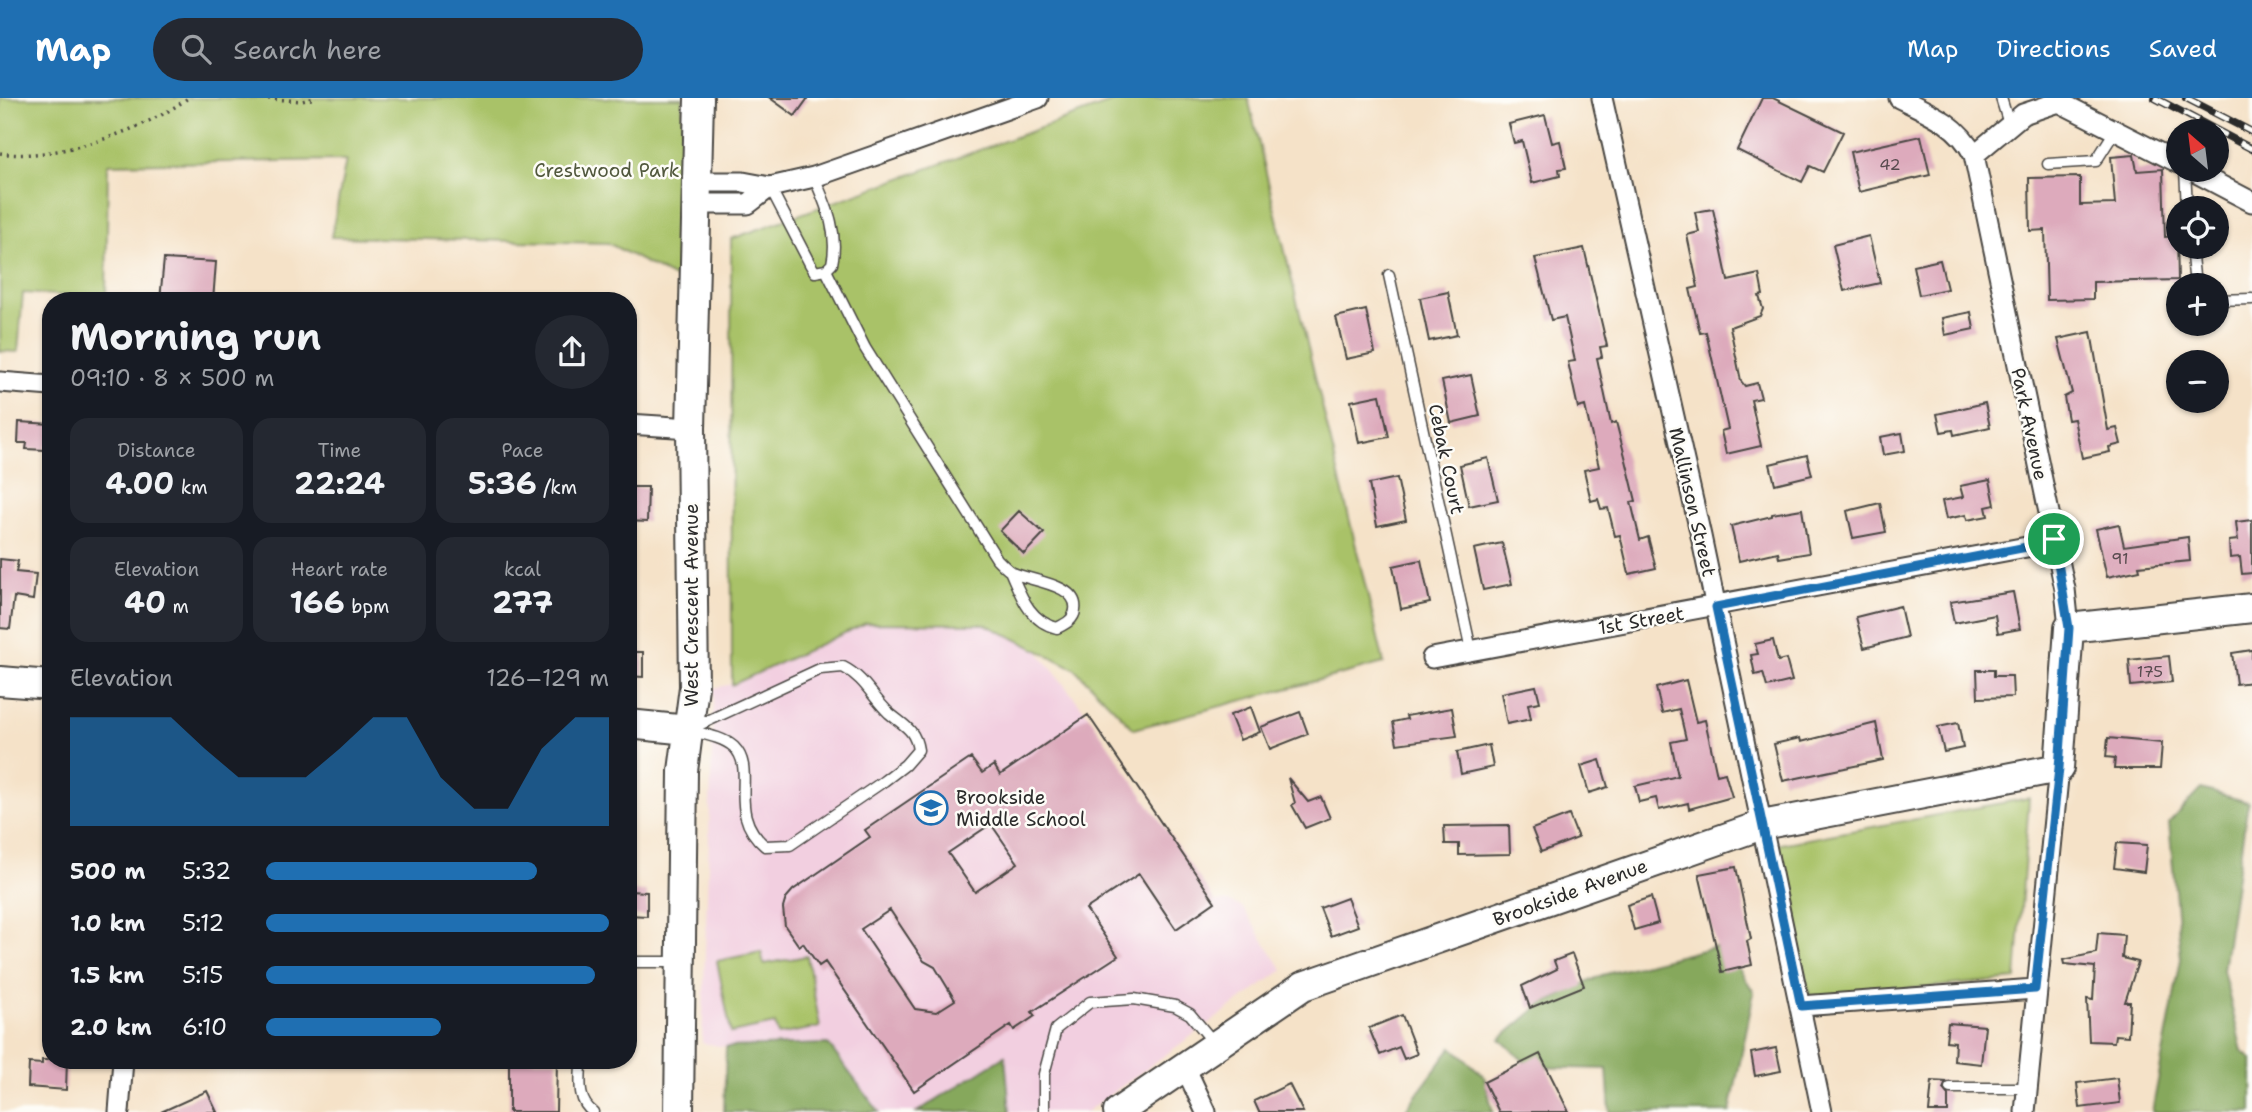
<!DOCTYPE html>
<html lang="en">
<head>
<meta charset="utf-8">
<style>
  :root { --surface:#171b24; --page:#242831; --text:#f1f3f6; --muted:#9ea1a6; --accent:#1f6fb2 }
  body { margin:0; font-family:"Shantell Sans",sans-serif; background:var(--page); color:var(--text); height:100vh; display:flex; flex-direction:column; font-size:26px; white-space:nowrap }
  * { box-sizing:border-box; margin:0 }
  p { font-size:23px; color:var(--muted) }
  .icon { flex:none; width:38px; height:38px; fill:none; stroke:currentColor; stroke-width:2; stroke-linecap:round; stroke-linejoin:round }
  .map { position:relative; flex:1; overflow:hidden }
  .sheet { position:absolute; left:42px; top:194px; width:595px; height:777px; display:flex; flex-direction:column; background:var(--surface); border-radius:28px; box-shadow:0 2px 5px #0004 }
  .sheet>* { flex:none }
  .needle { width:46px; rotate:332deg }
  .tools { position:absolute; left:2166px; top:21px; display:grid; gap:14px }
  .tools a { display:grid; place-items:center; width:63px; height:63px; border-radius:50%; background:var(--surface); box-shadow:0 2px 5px #0004; font-size:35px }
  .pin { position:absolute; display:grid; place-items:center; width:60px; height:60px; color:#fff; margin:-30px; border:4px solid #fff; border-radius:50%; box-shadow:0 2px 7px #0007 }
  .round { display:grid; place-items:center; flex:none; width:74px; height:74px; border-radius:37px; background:var(--page) }
  .head { display:flex; align-items:center; justify-content:space-between; height:119px; padding:0 28px }
  h1 { font-size:38px; font-weight:700; line-height:52px }
  .figures { display:grid; grid-template-columns:repeat(3,1fr); gap:10px; height:119px; padding:7px 28px }
  .figures div { display:grid; align-content:center; border-radius:18px; background:var(--page); text-align:center }
  .figures b { font-size:30px; font-weight:700 }
  .figures small { font-size:19px; font-weight:400 }
  .figures p { font-size:19px }
  .chart { height:196px; padding:14px 28px }
  .chart p { display:flex; justify-content:space-between }
  .chart svg { width:100%; height:126px; margin-top:7px; fill:var(--accent); opacity:.7 }
  ul { padding:0 28px; list-style:none; font-size:23px }
  li { display:grid; grid-template-columns:112px 84px 1fr; align-items:center; height:52px }
  li i { height:18px; border-radius:9px; background:var(--accent) }
  header { display:flex; align-items:center; gap:42px; box-sizing:border-box; height:98px; padding:0 35px; background:var(--accent); color:#fff }
  header strong { font-size:33px }
  nav { display:flex; gap:38px; margin-inline-start:auto; font-size:24px }
  .search { width:490px; height:63px; background:var(--page); display:flex; align-items:center; gap:18px; box-sizing:border-box; padding:0 24px; border-radius:38px; color:var(--muted); font-size:26px }
  .map>svg:first-child { display:block }
  .built { fill:#f2cfe0 }
  .green { fill:#a9c268; stroke:#6a764a; stroke-width:2 }
  .forest { fill:#86a85c; stroke:#586a44; stroke-width:2 }
  .building { fill:#ddaabc; fill-rule:evenodd }
  .lines { fill:none; stroke-linecap:round; stroke-linejoin:round }
  .service-casing { stroke:#494643; stroke-width:13 }
  .minor-casing { stroke:#494643; stroke-width:23 }
  .secondary-casing { stroke:#494643; stroke-width:32 }
  .path { stroke:#494643; stroke-width:3.5; stroke-dasharray:2 5; stroke-linecap:butt }
  .service { stroke:#fff; stroke-width:10 }
  .minor { stroke:#fff; stroke-width:19 }
  .secondary { stroke:#fff; stroke-width:28 }
  .rail-casing { stroke:#2b2b2b; stroke-width:8 }
  .rail { stroke:#fdfcf7; stroke-width:5; stroke-dasharray:16; stroke-linecap:butt }
  .route-casing { stroke:#fff; stroke-width:14 }
  .route { stroke:#1f6fb2; stroke-width:9 }
  .labels { text-anchor:middle; stroke-width:5; stroke-linejoin:round; paint-order:stroke }
  .number-label { font-size:16px; fill:#584b4f }
  .park-label { font-size:19px; fill:#51583d; stroke:#fdfcf7 }
  .street-label { font-size:19px; fill:#2b2b2b; stroke:#fdfcf7 }
  .poi-label { font-size:19px; fill:#2b2b2b; stroke:#fdfcf7; text-anchor:start }
</style>
</head>
<body>
<header>
<strong>Map</strong>
<div class="search"><svg class="icon" aria-label="search" viewBox="0 0 24 24"><circle cx="10" cy="10" r="6"/><path d="M15 15l6 6"/></svg>Search here</div>
<nav><a>Map</a><a>Directions</a><a>Saved</a></nav>
</header>
<div class="map">
<svg width="2252" height="1014" viewBox="0 0 2252 1014">
  <rect width="100%" height="100%" fill="#fdfcf7"/>
  <filter id="ink" filterUnits="userSpaceOnUse"><feTurbulence type="fractalNoise" baseFrequency=".0143" numOctaves="2"/><feDisplacementMap in="SourceGraphic" scale="14" xChannelSelector="R" yChannelSelector="G"/><feConvolveMatrix kernelMatrix="1 2 1 2 8 2 1 2 1" color-interpolation-filters="sRGB"/></filter>
  <filter id="wash" filterUnits="userSpaceOnUse"><feTurbulence type="fractalNoise" baseFrequency=".00686" numOctaves="4" result="noise"/><feDisplacementMap in="SourceGraphic" scale="28" xChannelSelector="R" yChannelSelector="G"/><feGaussianBlur stdDeviation="1.57" result="paint"/><feColorMatrix in="noise" values="0 0 0 0 0 0 0 0 0 0 0 0 0 0 0 0 0 1.4 0 .05"/><feComposite in="paint" operator="in"/></filter>
  <g filter="url(#wash)">
    <rect width="100%" height="100%" fill="#f5e2c8"/>
    <path class="built" d="M866 525 985 526 1037 552 1088 617 1215 803 1229 804 1242 809 1283 872 1086 1014H1010L1005 958 917 1014H879L828 946 726 949 702 945 714 590 732 586Z"/>
    <path class="green" d="M0 0H683L680 183 608 145 331 139 346 62 108 66 106 200 23 195 18 254 0 253Z
      M1124 0H1248L1384 565 1134 631 1074 570 985 526 866 525 732 587 731 141Z
      M2029 700 2016 881 1810 900 1775 747Z
      M761 854 764 866 807 858 820 929 778 937 775 926 731 935 717 863Z"/>
    <path class="forest" d="M2201 691 2248 704 2223 872 2242 953 2252 961V1014H2152L2181 861 2169 724Z
      M1723 847 1754 894 1730 1014H1610L1607 971 1530 969 1500 941 1538 909 1602 877Z
      M828 946 879 1014H724L726 949Z
      M1452 949 1484 978 1493 1014H1404Z
      M1005 958 1010 1014H917Z"/>
    <g id="blocks">
      <path class="building" d="M770 0H808L795 18Z
        M1762 0H1773L1843 34 1823 74 1810 68 1802 84 1737 52Z
        M1545 17 1552 45 1560 43 1566 70 1559 71 1560 78 1532 85 1522 43 1514 45 1509 26Z
        M1921 38 1930 77 1859 94 1850 54Z
        M2134 57 2137 73 2163 71 2165 139 2177 138 2178 182 2093 184V201L2047 202 2045 132 2030 133 2029 80 2080 79V107L2115 106 2111 59Z
        M1713 111 1728 183 1759 176 1763 197 1759 198 1763 211 1760 218 1730 229 1741 283 1745 288 1757 285 1761 300 1751 302 1761 348 1726 356 1721 333 1728 331 1706 234 1700 235 1690 191 1698 189 1687 137 1699 134 1695 114Z
        M1869 138 1880 185 1844 193 1833 147Z
        M1584 150 1607 248 1600 249 1602 259 1597 260 1611 326 1616 324 1626 362 1636 403 1631 404 1640 442 1648 439 1656 470 1629 476 1620 437 1615 438 1608 410 1601 411 1598 401 1591 403 1584 372 1599 369 1585 308 1578 310 1568 264 1575 263 1565 219 1551 222 1535 160Z
        M164 161 216 164 213 203 160 202Z
        M1940 162 1947 191 1919 197 1913 168Z
        M1448 194 1457 237 1429 243 1420 200Z
        M1366 212 1375 255 1346 261 1336 219Z
        M1971 214 1974 231 1945 237 1942 220Z
        M2091 234 2108 332 2117 330 2121 346 2109 349 2110 354 2082 360 2074 321 2068 322 2064 299 2072 295 2058 241Z
        M1471 277 1480 318 1451 325 1442 283Z
        M1380 297 1389 339 1359 345 1351 303Z
        M1985 305 1990 329 1954 337 1953 332 1941 334 1937 316Z
        M19 324 51 326V348L45 347V352L26 351 27 345H18Z
        M1902 335 1905 353 1883 357 1880 339Z
        M1807 357 1812 377 1775 386 1770 366Z
        M1488 360 1498 402 1469 408 1460 367Z
        M1397 380 1406 422 1377 428 1369 386Z
        M1990 382 1995 407 1986 409 1988 418 1967 422 1966 417 1946 421 1942 403 1963 399 1960 388Z
        M628 389H648L647 424 628 423Z
        M1880 405 1886 434 1853 440 1847 413Z
        M1802 411 1809 455 1779 460 1778 454 1739 463 1731 428 1772 418V416Z
        M1019 413 1044 435 1024 456 1000 433Z
        M2252 422V475L2242 476 2240 459 2230 460 2229 443 2238 442 2236 424Z
        M2119 426 2124 448 2188 439 2190 463 2139 468 2140 472 2107 479 2096 431Z
        M1502 445 1512 486 1483 492 1474 451Z
        M0 461 18 463 16 474 36 476 33 502 14 499 10 531 0 530Z
        M1421 462 1430 505 1401 511 1393 468Z
        M2013 494 2020 531 1998 535 1995 517 1954 525 1950 504Z
        M1900 508 1907 539 1864 550 1856 519Z
        M1773 542 1778 563 1786 561 1792 583 1767 589 1763 575 1755 577 1751 557 1758 556 1755 546Z
        M2252 552V584L2236 586 2232 555Z
        M628 554H643V579L628 578Z
        M2169 558 2172 584 2131 588 2129 562Z
        M1977 572H1994V578H2012L2013 599 1978 600Z
        M1686 582 1696 624 1705 622 1717 677 1725 675 1732 699 1689 711 1688 705 1659 712 1656 700 1639 704 1635 688 1678 678 1671 644 1686 641 1679 611 1662 615 1656 590Z
        M1536 588 1540 604 1528 606 1531 621 1507 626 1501 595Z
        M1251 609 1260 634 1240 642 1230 617Z
        M1452 610 1457 638 1397 646 1393 624 1407 621 1406 618Z
        M1300 614 1308 636 1270 651 1261 629Z
        M1088 617 1215 804 1176 831 1139 776 1086 811 1118 858 1032 914 1035 918 1014 932 1011 927 914 993 825 864 819 868 803 845 799 848 785 828 783 810 786 800 793 792 870 739 865 732 971 660 982 675 994 667 1000 677ZM991 726 1018 765 975 794 948 755ZM890 812 924 863 935 869 955 902 936 914 915 911 861 831Z
        M1876 625 1883 662 1783 683 1774 646 1800 640 1801 644Z
        M1958 625 1963 650 1944 654 1938 629Z
        M2108 640 2162 645 2160 671H2114L2115 660 2106 659Z
        M1489 647 1493 669 1461 676 1457 654Z
        M1600 662 1608 689 1589 695 1581 668Z
        M1288 680 1308 704 1321 699 1330 720 1305 730 1292 707 1295 705Z
        M1569 717 1578 740 1541 754 1532 731Z
        M1509 727 1510 756 1459 757V746H1445L1444 728Z
        M2117 745 2147 747 2144 774 2114 770Z
        M1736 769 1751 841 1747 843 1752 867 1722 874 1699 776Z
        M628 793 647 794V818L628 817Z
        M1651 799 1658 825 1634 832 1627 807Z
        M1347 800 1358 828 1331 838 1320 810Z
        M2098 835 2124 837 2122 860 2138 864 2125 904H2130L2128 938 2115 937 2114 944 2089 943 2087 901 2093 902 2095 869 2064 866 2063 862 2096 855Z
        M1572 856 1584 888 1530 910 1522 888 1557 871 1554 863Z
        M1402 917 1417 956 1404 961 1399 949 1380 957 1369 930Z
        M1948 925 1985 928 1981 966 1954 963 1955 944 1946 943Z
        M1776 950 1781 973 1755 978 1751 955Z
        M1540 956 1569 1014H1499L1484 984Z
        M42 962H67L66 992 28 989 29 965 42 966Z
        M509 962H557L556 1014H509Z
        M2117 980 2120 1005 2080 1010 2077 985Z
        M1932 983 1946 984 1943 991 1948 997V1014H1929Z
        M1289 986 1303 1014H1259L1254 1003Z
        M207 993 217 1014H161Z"/>
    </g>
  </g>
  <g filter="url(#ink)">
    <use href="#blocks" fill-opacity="0" stroke="#494643" stroke-width="2"/>
    <g class="lines">
      <defs>
        <path id="service" d="M2001 0 2009 26
          M2048 66 2096 63 2115 33
          M2185 72 2187 110
          M770 89 810 166 815 174 826 172 832 166C839 134 826 107 814 79
          M2191 149 2195 187
          M826 172 865 250 997 461C1002 466 1007 472 1013 475 1030 483 1079 486 1075 512 1074 522 1065 526 1057 530 1030 524 1021 498 1011 475
          M1389 177 1471 552
          M2217 202 2252 201
          M843 569C865 580 872 599 889 615 904 628 915 631 918 652L905 667 884 683 790 747 765 748C725 714 758 673 734 649 723 639 703 636 688 632L820 571Z
          M628 864H680
          M581 962C581 981 576 1002 593 1014
          M1950 990H2027
          M1044 1014V976L1056 931 1090 904 1134 901 1175 908 1190 916 1215 946"/>
        <path id="minor" d="M1602 0 1701 438 1822 1014
          M1899 0C1930 15 1958 26 1974 57L2065 491 2069 530
          M1974 57 2023 16 2059 4 2179 65
          M2191 72 2252 104
          M697 84H743L770 89 814 79 1038 0
          M696 106H748L770 89
          M0 284 51 288
          M628 326 691 330
          M1432 560 2032 448 2055 441
          M1801 908 2035 891
          M1184 967 1206 1014
          M119 1014 123 962
          M2025 1014 2059 670"/>
        <path id="secondary" d="M0 583 51 587
          M628 626 688 632
          M679 1014 683 673 694 589 691 330 699 0
          M1118 1014 1303 888 1762 727 2059 670 2069 530 2252 510"/>
      </defs>
      <use href="#service" class="service-casing"/>
      <use href="#minor" class="minor-casing"/>
      <use href="#secondary" class="secondary-casing"/>
      <path class="path" d="M254 0 302 3 315 0
        M0 55C53 64 146 32 188 0"/>
      <use href="#service" class="service"/>
      <use href="#minor" class="minor"/>
      <use href="#secondary" class="secondary"/>
      <defs>
        <path id="rail" d="M2155 0 2252 51
          M2186 0 2252 34"/>
      </defs>
      <use href="#rail" class="rail-casing"/>
      <use href="#rail" class="rail"/>
    </g>
  </g>
  <g class="lines" filter="url(#ink)">
    <defs>
      <path id="route" d="M2054 441 2069 530 2059 670 2035 891 1801 908 1716 509 2032 448Z"/>
    </defs>
    <use href="#route" class="route-casing"/>
    <use href="#route" class="route"/>
  </g>
  <defs>
    <symbol id="school-ring" viewBox="-11 -11 22 22"><circle r="9.5" fill="#fdfcf7" stroke="#1f6fb2" stroke-width="1.5"/><path d="M0-5L7-2L0 1L-7-2ZM-4 1L0 2.5L4 1V4Q0 6-4 4Z" fill="#1f6fb2"/></symbol>
  </defs>
  <g fill-rule="evenodd">
    <use href="#school-ring" x="912" y="691" width="38" height="38"/>
  </g>
  <g class="labels">
    <g class="number-label">
      <text x="1890" y="72">42</text>
      <text x="2120" y="466">91</text>
      <text x="2150" y="579">175</text>
    </g>
    <g class="park-label">
      <text x="607" y="79">Crestwood Park</text>
    </g>
    <g class="street-label">
      <text transform="translate(2030 326) rotate(78)" y="7">Park Avenue</text>
      <text transform="translate(1447 361) rotate(78)" y="7">Cebak Court</text>
      <text transform="translate(1693 404) rotate(77)" y="7">Mallinson Street</text>
      <text transform="translate(691 507) rotate(-90)" y="7">West Crescent Avenue</text>
      <text transform="translate(1641 522) rotate(-10)" y="7">1st Street</text>
      <text transform="translate(1570 794) rotate(-20)" y="7">Brookside Avenue</text>
    </g>
    <g class="poi-label">
      <text x="956" y="706">Brookside<tspan x="956" dy="22">Middle School</tspan></text>
    </g>
  </g>
</svg>
<div class="tools">
<a><svg class="needle" viewBox="-14 -14 28 28"><path d="M0-13l5 13h-10z" fill="#e53935"/><path d="M0 13l5-13h-10z" fill="#9ea1a6"/></svg></a>
<a><svg class="icon" aria-label="locate" viewBox="0 0 24 24"><circle cx="12" cy="12" r="6"/><path d="M12 2v4M12 18v4M2 12h4M18 12h4"/></svg></a>
<a>+</a>
<a>−</a>
</div>
<div class="pin" style="left:2054px;top:441px;background:#1e9e55"><svg class="icon" aria-label="arrive" viewBox="0 0 24 24"><path d="M6 21V4h12l-3 4 3 4H6"/></svg></div>
<section class="sheet">
<div class="head"><div><h1>Morning run</h1><p>09:10 · 8 × 500 m</p></div><a class="round"><svg class="icon" aria-label="share" viewBox="0 0 24 24"><path d="M12 15V3M7 8l5-5 5 5M5 13v7h14v-7"/></svg></a></div>
<div class="figures">
<div><p>Distance</p><b>4.00<small> km</small></b></div>
<div><p>Time</p><b>22:24</b></div>
<div><p>Pace</p><b>5:36<small> /km</small></b></div>
</div>
<div class="figures">
<div><p>Elevation</p><b>40<small> m</small></b></div>
<div><p>Heart rate</p><b>166<small> bpm</small></b></div>
<div><p>kcal</p><b>277</b></div>
</div>
<div class="chart"><p><span>Elevation</span>126–129 m</p>
<svg viewBox="0 0 160 44" preserveAspectRatio="none"><path d="M0 44V6L10 6L20 6L30 6L40 17L50 27L60 27L70 27L80 17L90 6L100 6L110 27L120 38L130 38L140 17L150 6L160 6V44z"/></svg>
</div>
<ul>
<li><b>500 m</b>5:32<i style="width:79%"></i></li>
<li><b>1.0 km</b>5:12<i style="width:100%"></i></li>
<li><b>1.5 km</b>5:15<i style="width:96%"></i></li>
<li><b>2.0 km</b>6:10<i style="width:51%"></i></li>
</ul>
</section>
</div>
</body>
</html>
